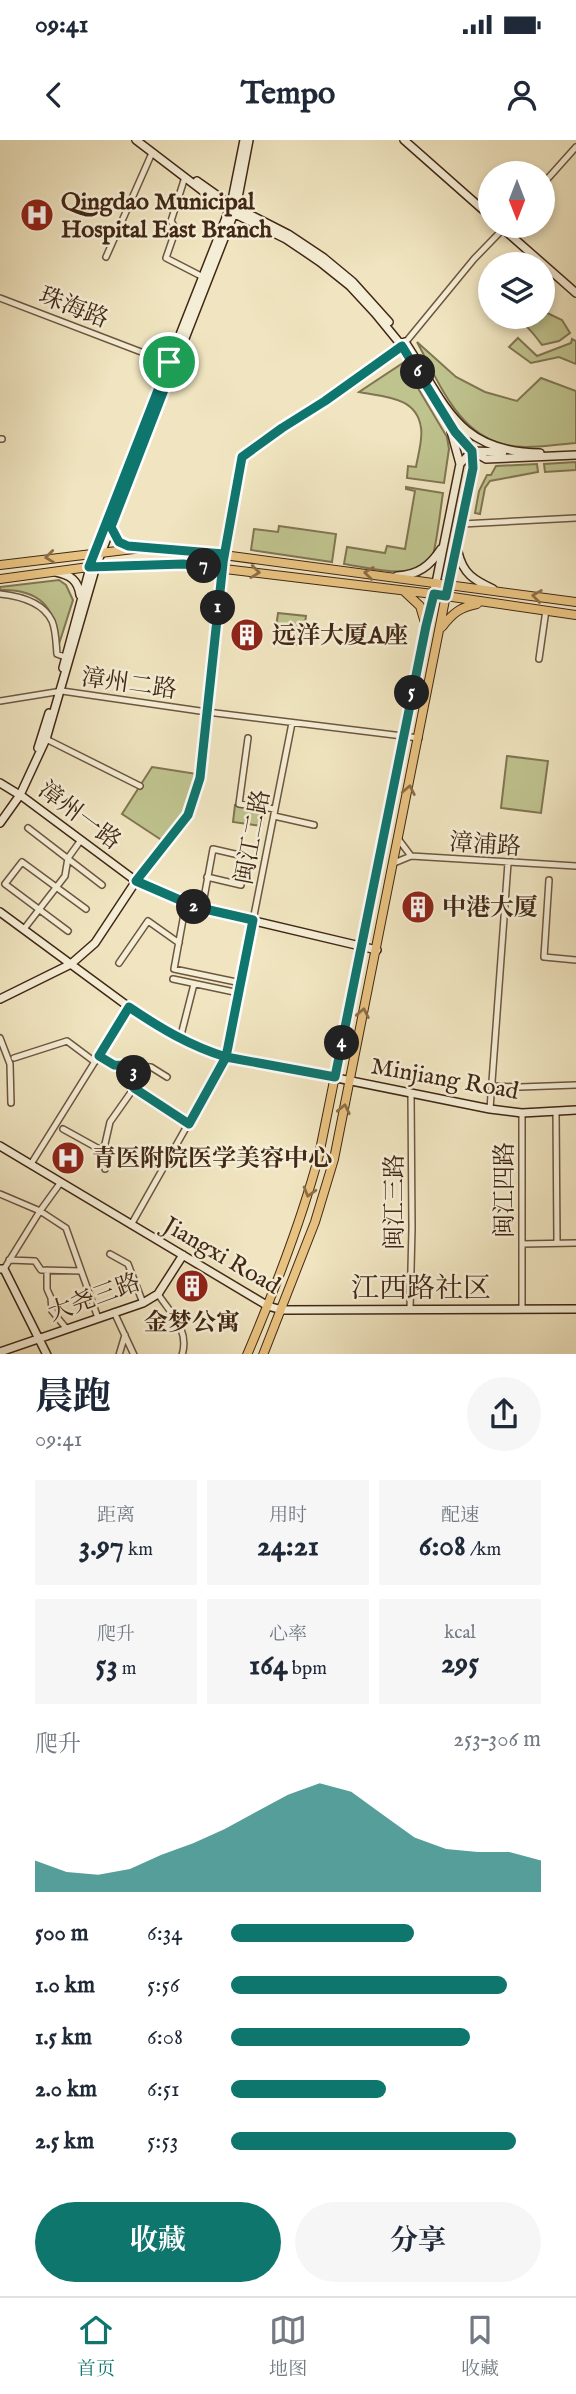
<!DOCTYPE html>
<html lang="zh">
<head>
<meta charset="utf-8">
<style>
  :root { --surface:#fff; --page:#f6f6f7; --text:#1f2937; --muted:#747a83; --line:#e0e1e3; --accent:#0f766e }
  body { margin:0; font-family:"IM FELL English","Noto Serif SC",serif; background:var(--page); color:var(--text); height:100vh; display:flex; flex-direction:column; font-size:26px; white-space:nowrap }
  * { box-sizing:border-box; margin:0 }
  p { font-size:23px; color:var(--muted) }
  .icon { flex:none; width:38px; height:38px; fill:none; stroke:currentColor; stroke-width:2; stroke-linecap:round; stroke-linejoin:round }
  .map { position:relative; height:1214px; overflow:hidden }
  .sheet { display:flex; flex-direction:column; background:var(--surface); flex:1 }
  .sheet>* { flex:none }
  .needle { width:46px; rotate:180deg }
  .tools { position:absolute; left:478px; top:21px; display:grid; gap:14px }
  .tools a { display:grid; place-items:center; width:77px; height:77px; border-radius:50%; background:var(--surface); box-shadow:0 4px 10px #0003; font-size:35px }
  .pin { position:absolute; display:grid; place-items:center; width:60px; height:60px; color:#fff; margin:-30px; border:4px solid #fff; border-radius:50%; box-shadow:0 2px 7px #0007 }
  .km { position:absolute; width:35px; height:35px; margin:-18px; border-radius:50%; background:#222; color:#fff; font-size:19px; line-height:35px; text-align:center }
  .round { display:grid; place-items:center; flex:none; width:74px; height:74px; border-radius:37px; background:var(--page) }
  .headline { display:flex; align-items:center; justify-content:space-between; height:119px; padding:0 35px }
  h1 { font-size:38px; font-weight:700; line-height:52px }
  .stats { display:grid; grid-template-columns:repeat(3,1fr); gap:10px; height:119px; padding:7px 35px }
  .stats div { display:grid; align-content:center; border-radius:0px; background:var(--page); text-align:center }
  .stats b { font-size:30px; font-weight:700 }
  .stats small { font-size:19px; font-weight:400 }
  .stats p { font-size:19px }
  .chart { height:196px; padding:14px 35px }
  .chart p { display:flex; justify-content:space-between }
  .chart svg { width:100%; height:126px; margin-top:7px; fill:var(--accent); opacity:.7 }
  .button { display:flex; gap:14px; margin-top:auto; padding:14px 35px }
  .button a { flex:1; height:80px; border-radius:42px; background:var(--accent); color:#fff; font-size:28px; font-weight:700; line-height:80px; text-align:center }
  .button a+a { background:var(--page); color:var(--text) }
  ul { padding:0 35px; list-style:none; font-size:23px }
  li { display:grid; grid-template-columns:112px 84px 1fr; align-items:center; height:52px }
  li i { height:18px; border-radius:9px; background:var(--accent) }
  .status { display:flex; justify-content:space-between; align-items:center; height:49px; padding:0 35px; background:var(--surface); direction:ltr }
  .status svg { height:19px; fill:currentColor }
  header { display:flex; justify-content:space-between; align-items:center; height:91px; padding:0 35px; background:var(--surface); font-size:32px; font-weight:700 }
  .tab-bar { display:flex; justify-content:space-around; align-items:center; height:98px; border-top:2px solid var(--line); background:var(--surface); font-size:19px; color:var(--muted) }
  .tab-bar a { display:grid; justify-items:center; gap:4px }
  .tab-bar .selected { color:var(--accent) }
  .map>svg:first-child { display:block }
  .green { fill:#bfc38e; stroke:#807552; stroke-width:2 }
  .lines { fill:none; stroke-linecap:round; stroke-linejoin:round }
  .street-casing { stroke:#6d5640; stroke-width:8 }
  .secondary-casing { stroke:#412716; stroke-width:10 }
  .primary-casing { stroke:#412716; stroke-width:10 }
  .street { stroke:#f5eed6; stroke-width:5 }
  .secondary { stroke:#f5eed6; stroke-width:7 }
  .primary { stroke:#e8c280; stroke-width:8 }
  .oneway { stroke:#8c6d46 }
  .route-casing { stroke:#fff; stroke-width:14 }
  .route { stroke:#0f766e; stroke-width:9 }
  .labels { text-anchor:middle; stroke-width:5; stroke-linejoin:round; paint-order:stroke }
  .poi-label { font-size:24px; font-weight:bold; fill:#412716; stroke:#f5eed6; text-anchor:start }
  .street-label { font-size:24px; fill:#412716; stroke:#f5eed6 }
  .quarter-label { font-size:28px; fill:#412716; stroke:#f5eed6 }
</style>
</head>
<body>
<div class="status"><b>09:41</b><svg viewBox="0 0 49 12"><path d="M0 12V9h3v3zM5 12V6h3v6zM10 12V3h3v9zM15 12V0h3v12zM26 1h20v11H26zM47 4h2v5h-2z"/></svg></div>
<header><svg class="icon" aria-label="back" viewBox="0 0 24 24"><path d="M15 5l-7 7 7 7"/></svg>Tempo<svg class="icon" aria-label="person" viewBox="0 0 24 24"><circle cx="12" cy="8" r="4"/><path d="M4 21q1-7 8-7t8 7"/></svg></header>
<div class="map">
<svg width="576" height="1215" viewBox="0 0 576 1215">
  <rect width="100%" height="100%" fill="#f0e5c0"/>
  <filter id="stains"><feTurbulence type="fractalNoise" baseFrequency=".00286" numOctaves="4"/><feColorMatrix values="0 0 0 0 .2 0 0 0 0 .09 0 0 0 0 .02 0 0 0 .5 -.17"/></filter>
  <radialGradient id="worn" r=".72"><stop offset=".6" stop-color="#630" stop-opacity="0"/><stop offset="1" stop-color="#630" stop-opacity=".3"/></radialGradient>
  <path class="green" d="M543 171 562 180 570 193 559 201 542 205C533 193 526 183 511 177H542Z
    M518 198 537 216 571 203 572 199 576 201V224L559 217 531 223 509 207Z
    M417 202 456 237 485 252 517 261 541 238 576 251V303C560 304 544 307 527 307 463 308 443 250 417 202Z
    M403 223 447 297 449 309 444 343 407 338 408 326 416 327C418 315 423 299 421 288 417 256 383 257 359 252Z
    M576 322V330L545 332 544 324Z
    M537 324 538 332 490 341 485 348 480 374 475 373 479 351 487 335H491L496 326Z
    M406 347 443 353C441 365 436 410 432 417 418 443 367 427 344 424L347 407 385 413 387 406 405 409 415 351 406 349Z
    M279 386 336 394 332 422 251 410 254 389 278 392Z
    M59 440 66 445 73 460 59 504C55 467 40 449 0 450V447Z
    M278 473 306 476 302 505 274 502Z
    M507 616 548 621 541 673 501 668Z
    M152 627 197 634 185 674 163 701 122 674Z
    M235 665 265 669 262 686 233 682Z"/>
  <g class="lines">
    <defs>
      <path id="street" d="M185 37 171 81 176 89 166 118 203 137
        M542 45 576 7
        M106 117 152 13
        M0 158 170 223
        M405 203 474 119 506 86
        M0 299H2
        M462 384 576 378
        M0 454C19 456 43 462 52 481 56 490 56 504 57 514L65 517
        M539 519 546 470
        M0 561 62 551 207 572 419 598
        M248 598 239 664 275 669
        M46 599 140 646
        M274 676 314 685
        M28 688 102 745
        M399 700 411 716 576 726
        M394 723 411 716
        M207 737 241 745
        M549 740 544 817 576 820
        M136 741 188 675 199 638 222 428 242 317C294 279 349 245 402 206
        M186 763 174 829 241 843
        M202 769 213 709 239 715
        M24 789 65 736 68 718 81 700
        M68 791 5 744 22 722 86 769
        M119 823 148 781 179 803
        M173 839 239 853
        M0 898 10 924 11 963
        M180 899 194 844
        M99 916 114 925 133 926
        M14 918 67 901 95 922
        M492 946 520 947 576 945
        M134 948 133 926 151 927 167 937
        M490 969 508 723
        M556 971 557 1103
        M522 973V1169
        M63 989 101 1010
        M31 1024 129 867
        M105 1029 101 1010 105 1004 110 982 134 948 189 984
        M0 1054 40 1071 66 1088 98 1178
        M131 1085 226 917 292 583
        M522 1104 576 1103
        M110 1114 128 1124 143 1163
        M9 1120 35 1121 41 1130 81 1131
        M4 1129 40 1071 61 1042
        M47 1130V1149L51 1158 52 1171 66 1188
        M158 1154C171 1174 190 1190 182 1215
        M410 1170 412 1088 411 954
        M114 1172 134 1215
        M119 1215 125 1195"/>
      <path id="secondary" d="M136 0 229 71 286 99 320 122 350 146 375 173 402 206 455 292 472 311 486 319 576 315
        M404 0 490 76
        M197 41 231 65 288 94 324 118 353 142 389 182
        M500 86 576 153
        M405 202C446 264 456 312 540 313
        M451 291 460 324
        M111 387 119 402 134 407
        M458 412C463 434 474 440 493 449
        M56 432C70 435 78 440 80 455
        M397 436C418 435 430 426 441 409
        M436 443 460 324 472 311 503 312
        M448 445 473 328 472 311 462 289
        M63 528 94 413 231 65 244 0
        M38 608 49 573
        M0 643 23 657 136 741 196 767 377 810
        M0 683 20 655 46 599 96 426 236 68 249 0
        M0 772 129 867 170 894 213 913 490 969 522 973 576 970
        M0 859 71 824 95 803 136 741
        M0 1006 268 1166 282 1170 576 1169
        M0 1129H4L47 1215
        M0 1212 143 1163 158 1154 183 1115"/>
      <path id="primary" d="M0 425 142 408 186 410 576 462
        M0 439 96 426 183 424 425 453 576 475
        M404 451 420 466 426 486
        M442 487C452 474 460 467 477 464
        M247 1215C275 1149 301 1083 319 1015L426 486 436 443
        M263 1215 315 1082 334 1019 448 445"/>
    </defs>
    <use href="#street" class="street-casing"/>
    <use href="#secondary" class="secondary-casing"/>
    <use href="#primary" class="primary-casing"/>
    <use href="#street" class="street"/>
    <use href="#secondary" class="secondary"/>
    <use href="#primary" class="primary"/>
  </g>
  <defs><path id="oneway-chevron" d="M-2-3.5L2.5 0L-2 3.5" fill="none" stroke-width="1.6" stroke-linecap="round" stroke-linejoin="round" transform="scale(1.75)"/></defs>
  <g class="oneway">
    <use href="#oneway-chevron" transform="translate(50 417) rotate(173)"/>
    <use href="#oneway-chevron" transform="translate(255 432) rotate(7)"/>
    <use href="#oneway-chevron" transform="translate(369 433) rotate(-173)"/>
    <use href="#oneway-chevron" transform="translate(537 456) rotate(-172)"/>
    <use href="#oneway-chevron" transform="translate(409 650) rotate(-79)"/>
    <use href="#oneway-chevron" transform="translate(363 873) rotate(-79)"/>
    <use href="#oneway-chevron" transform="translate(344 969) rotate(-78)"/>
    <use href="#oneway-chevron" transform="translate(309 1052) rotate(106)"/>
  </g>
  <g class="lines">
    <defs>
      <path id="route" d="M169 222 174 224 111 387 119 402 128 406 224 414 200 638 188 675 136 741 196 767 253 780 226 917 189 984 134 948V926L114 925 99 916 129 867C160 888 190 906 226 917L335 937 426 486 434 454 446 456 473 328 472 311 455 292 402 206 325 261 282 288 242 317 222 428 183 424 89 427 169 222"/>
    </defs>
    <use href="#route" class="route-casing"/>
    <use href="#route" class="route"/>
  </g>
  <defs>
    <symbol id="hospital-disc" viewBox="-11 -11 22 22"><circle r="9.5" fill="#8f2418" stroke="#f5eed6"/><path d="M-5-5h3v3.5h4V-5h3V5h-3V1.5h-4V5h-3Z" fill="#fff"/></symbol>
    <symbol id="building-disc" viewBox="-11 -11 22 22"><circle r="9.5" fill="#8f2418" stroke="#f5eed6"/><path d="M-4-6H4V6H1V3H-1V6H-4ZM-2.5-4.3h1.7v1.8h-1.7ZM.8-4.3h1.7v1.8H.8ZM-2.5-1h1.7V.8h-1.7ZM.8-1h1.7V.8H.8Z" fill="#fff"/></symbol>
  </defs>
  <g fill-rule="evenodd">
    <use href="#hospital-disc" x="18" y="56" width="38" height="38"/>
    <use href="#building-disc" x="228" y="476" width="38" height="38"/>
    <use href="#building-disc" x="399" y="748" width="38" height="38"/>
    <use href="#hospital-disc" x="49" y="999" width="38" height="38"/>
    <use href="#building-disc" x="173" y="1127" width="38" height="38"/>
  </g>
  <g class="labels">
    <g class="poi-label">
      <text x="61" y="69">Qingdao Municipal<tspan x="61" dy="28">Hospital East Branch</tspan></text>
      <text x="272" y="503">远洋大厦A座</text>
      <text x="442" y="775">中港大厦</text>
      <text x="92" y="1026">青医附院医学美容中心</text>
      <text x="192" y="1190" text-anchor="middle">金梦公寓</text>
    </g>
    <g class="street-label">
      <text transform="translate(74 167) rotate(21)" y="8">珠海路</text>
      <text transform="translate(129 543) rotate(8)" y="8">漳州二路</text>
      <text transform="translate(80 675) rotate(37)" y="8">漳州一路</text>
      <text transform="translate(252 697) rotate(-79)" y="8">闽江二路</text>
      <text transform="translate(485 704) rotate(4)" y="8">漳浦路</text>
      <text transform="translate(445 938) rotate(10)" y="8">Minjiang Road</text>
      <text transform="translate(504 1050) rotate(-90)" y="8">闽江四路</text>
      <text transform="translate(394 1062) rotate(-90)" y="8">闽江三路</text>
      <text transform="translate(222 1115) rotate(30)" y="8">Jiangxi Road</text>
      <text transform="translate(94 1157) rotate(-20)" y="8">大尧三路</text>
    </g>
    <g class="quarter-label">
      <text x="421" y="1157">江西路社区</text>
    </g>
  </g>
  <rect width="100%" height="100%" filter="url(#stains)"/>
  <rect width="100%" height="100%" fill="url(#worn)"/>
</svg>
<div class="tools">
<a><svg class="needle" viewBox="-14 -14 28 28"><path d="M0-13l5 13h-10z" fill="#e53935"/><path d="M0 13l5-13h-10z" fill="#747a83"/></svg></a>
<a><svg class="icon" aria-label="layers" viewBox="0 0 24 24"><path d="M12 4l9 5-9 5-9-5zM3 14l9 5 9-5"/></svg></a>
</div>
<div class="pin" style="left:169px;top:222px;background:#1e9e55"><svg class="icon" aria-label="arrive" viewBox="0 0 24 24"><path d="M6 21V4h12l-3 4 3 4H6"/></svg></div>
<b class="km" style="left:218px;top:468px">1</b>
<b class="km" style="left:194px;top:767px">2</b>
<b class="km" style="left:134px;top:933px">3</b>
<b class="km" style="left:342px;top:903px">4</b>
<b class="km" style="left:412px;top:553px">5</b>
<b class="km" style="left:418px;top:232px">6</b>
<b class="km" style="left:204px;top:426px">7</b>
</div>
<section class="sheet">
<div class="headline"><div><h1>晨跑</h1><p>09:41</p></div><a class="round"><svg class="icon" aria-label="share" viewBox="0 0 24 24"><path d="M12 15V3M7 8l5-5 5 5M5 13v7h14v-7"/></svg></a></div>
<div class="stats">
<div><p>距离</p><b>3.97<small> km</small></b></div>
<div><p>用时</p><b>24:21</b></div>
<div><p>配速</p><b>6:08<small> /km</small></b></div>
</div>
<div class="stats">
<div><p>爬升</p><b>53<small> m</small></b></div>
<div><p>心率</p><b>164<small> bpm</small></b></div>
<div><p>kcal</p><b>295</b></div>
</div>
<div class="chart"><p><span>爬升</span>253–306 m</p>
<svg viewBox="0 0 160 44" preserveAspectRatio="none"><path d="M0 44V33L10 37L20 38L30 36L40 31L50 27L60 22L70 16L80 10L90 6L100 9L110 17L120 25L130 29L140 30L150 30L160 33V44z"/></svg>
</div>
<ul>
<li><b>500 m</b>6:34<i style="width:59%"></i></li>
<li><b>1.0 km</b>5:56<i style="width:89%"></i></li>
<li><b>1.5 km</b>6:08<i style="width:77%"></i></li>
<li><b>2.0 km</b>6:51<i style="width:50%"></i></li>
<li><b>2.5 km</b>5:53<i style="width:92%"></i></li>
</ul>
<div class="button"><a>收藏</a><a>分享</a></div>
</section>
<nav class="tab-bar">
<a class="selected"><svg class="icon" aria-label="home" viewBox="0 0 24 24"><path d="M3 11l9-7 9 7M6 9v11h12V9"/></svg>首页</a>
<a><svg class="icon" aria-label="map" viewBox="0 0 24 24"><path d="M3 6l6-2 6 2 6-2v14l-6 2-6-2-6 2zM9 4v14M15 6v14"/></svg>地图</a>
<a><svg class="icon" aria-label="saved" viewBox="0 0 24 24"><path d="M7 4h10v16l-5-4-5 4z"/></svg>收藏</a>
</nav>
</body>
</html>
